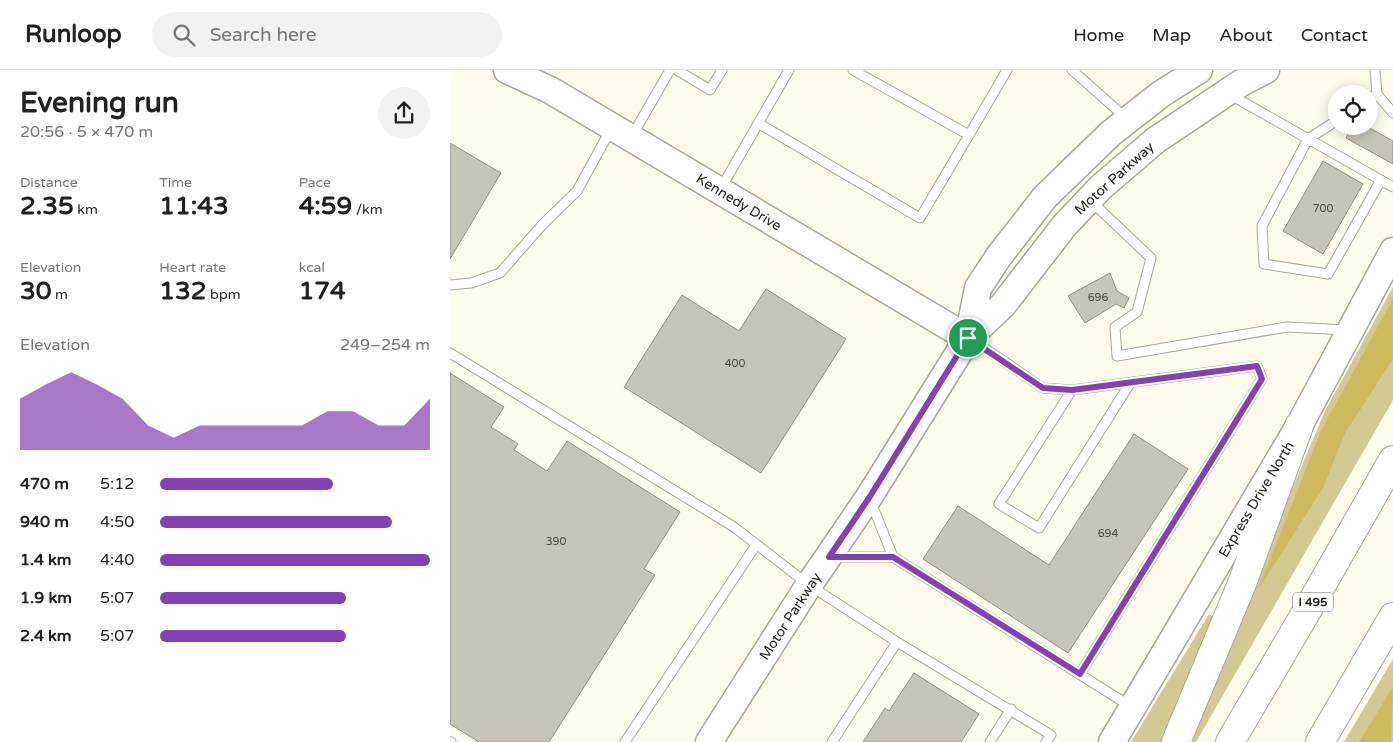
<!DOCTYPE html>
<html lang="en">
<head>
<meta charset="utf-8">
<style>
  :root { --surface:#fff; --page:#f2f2f2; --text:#202124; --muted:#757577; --line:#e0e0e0; --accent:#8540b3 }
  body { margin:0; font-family:"Varela Round",sans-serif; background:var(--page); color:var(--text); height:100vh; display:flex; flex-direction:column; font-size:19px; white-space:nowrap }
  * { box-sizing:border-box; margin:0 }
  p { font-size:16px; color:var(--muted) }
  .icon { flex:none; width:28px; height:28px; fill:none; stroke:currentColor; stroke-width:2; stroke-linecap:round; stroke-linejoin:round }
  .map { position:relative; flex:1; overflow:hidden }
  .sheet { display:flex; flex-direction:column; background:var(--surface); width:450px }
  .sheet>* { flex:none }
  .controls { position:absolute; left:878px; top:15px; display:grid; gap:10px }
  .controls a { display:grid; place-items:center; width:50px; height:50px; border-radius:50%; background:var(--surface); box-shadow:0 2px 12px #0003; font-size:25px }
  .pin { position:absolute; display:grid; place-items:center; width:42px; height:42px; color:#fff; margin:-21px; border:2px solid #fff; border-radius:50%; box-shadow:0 1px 5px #0007 }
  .round { display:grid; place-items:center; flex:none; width:52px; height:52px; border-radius:26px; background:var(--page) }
  .head { display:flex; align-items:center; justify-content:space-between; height:85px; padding:0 20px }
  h1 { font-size:28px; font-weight:700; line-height:38px }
  .metrics { display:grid; grid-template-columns:repeat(3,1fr); gap:8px; height:85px; padding:5px 20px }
  .metrics div { display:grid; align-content:center }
  .metrics b { font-size:25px; font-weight:700 }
  .metrics small { font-size:14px; font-weight:400 }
  .metrics p { font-size:14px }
  .chart { height:140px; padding:10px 20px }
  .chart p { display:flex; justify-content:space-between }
  .chart svg { width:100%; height:90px; margin-top:5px; fill:var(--accent); opacity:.7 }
  ul { padding:0 20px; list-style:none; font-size:16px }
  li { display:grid; grid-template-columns:80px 60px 1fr; align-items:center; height:38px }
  li i { height:12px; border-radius:6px; background:var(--accent) }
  header { display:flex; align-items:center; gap:30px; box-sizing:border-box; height:70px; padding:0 25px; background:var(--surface); border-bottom:1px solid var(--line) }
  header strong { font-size:24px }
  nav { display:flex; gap:28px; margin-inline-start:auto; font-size:18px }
  .search { width:350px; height:45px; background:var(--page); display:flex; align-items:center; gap:12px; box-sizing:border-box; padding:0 18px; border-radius:28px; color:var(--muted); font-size:19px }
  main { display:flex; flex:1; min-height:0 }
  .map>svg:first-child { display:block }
  .green { fill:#d2c993 }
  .forest { fill:#ccba5d }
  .building { fill:#c7c5b6; stroke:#908d80 }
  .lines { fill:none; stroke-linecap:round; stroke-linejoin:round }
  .lane-casing { stroke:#a9a799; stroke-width:11 }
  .secondary-casing { stroke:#a9a799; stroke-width:29 }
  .highway-casing { stroke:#a9a799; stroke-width:30 }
  .lane { stroke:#fff; stroke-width:9 }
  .secondary { stroke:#fff; stroke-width:26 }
  .highway { stroke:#fff; stroke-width:28 }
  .route-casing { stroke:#fff; stroke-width:10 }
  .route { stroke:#8540b3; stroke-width:6 }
  .labels { text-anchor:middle; stroke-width:4; stroke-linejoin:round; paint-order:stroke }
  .number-label { font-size:11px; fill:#4b4b42 }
  .shield { fill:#fff; stroke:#646460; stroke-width:1 }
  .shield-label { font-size:12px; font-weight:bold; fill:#22221c }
  .street-label { font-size:14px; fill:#22221c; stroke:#fff }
</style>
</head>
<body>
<header>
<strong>Runloop</strong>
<div class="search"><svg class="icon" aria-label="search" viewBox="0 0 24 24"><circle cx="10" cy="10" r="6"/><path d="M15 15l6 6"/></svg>Search here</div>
<nav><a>Home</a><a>Map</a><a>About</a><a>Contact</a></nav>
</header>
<main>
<section class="sheet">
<div class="head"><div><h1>Evening run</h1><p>20:56 · 5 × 470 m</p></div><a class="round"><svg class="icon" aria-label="share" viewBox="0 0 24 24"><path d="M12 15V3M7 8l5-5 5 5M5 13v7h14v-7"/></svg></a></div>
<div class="metrics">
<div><p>Distance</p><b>2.35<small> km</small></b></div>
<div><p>Time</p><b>11:43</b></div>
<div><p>Pace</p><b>4:59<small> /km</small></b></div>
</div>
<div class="metrics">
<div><p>Elevation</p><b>30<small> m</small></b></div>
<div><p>Heart rate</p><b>132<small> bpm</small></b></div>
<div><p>kcal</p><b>174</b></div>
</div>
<div class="chart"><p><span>Elevation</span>249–254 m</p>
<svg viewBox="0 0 160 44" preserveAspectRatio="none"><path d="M0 44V19L10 12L20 6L30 12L40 19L50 32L60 38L70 32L80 32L90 32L100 32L110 32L120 25L130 25L140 32L150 32L160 19V44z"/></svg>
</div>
<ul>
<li><b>470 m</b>5:12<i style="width:64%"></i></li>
<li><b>940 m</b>4:50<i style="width:86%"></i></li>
<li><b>1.4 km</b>4:40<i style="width:100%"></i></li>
<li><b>1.9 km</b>5:07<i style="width:69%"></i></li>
<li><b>2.4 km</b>5:07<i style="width:69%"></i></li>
</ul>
</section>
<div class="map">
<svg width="943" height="672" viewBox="0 0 943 672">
  <rect width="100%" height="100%" fill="#fdfbec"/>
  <path class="green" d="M943 217V330L746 672H735L875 341Z
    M759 544 765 548 712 672H681Z
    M943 589V672H894Z"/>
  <path class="forest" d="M943 229V289L895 363 873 418 808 520 871 361Z
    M943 617 941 672H909Z"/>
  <path class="building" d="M902 56H916L943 71V94L896 68Z
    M0 73 51 103 0 189Z
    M873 91 913 114 873 184 833 161Z
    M660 203 667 221 679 228 674 238 666 234 635 253 618 226Z
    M316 219 396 269 311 403 174 317 232 225 289 261Z
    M0 303 54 337 41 357 68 374 64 380 97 401 117 371 230 442 194 499 205 505 99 672H29L0 654Z
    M684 364 738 399 618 583 473 489 508 436 599 495Z
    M464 603 529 644 511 672H413L435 638 439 641Z"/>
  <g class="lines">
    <defs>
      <path id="lane" d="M227 0 260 20 272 0
        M403 0 519 65 557 0
        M622 0 676 48
        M925 0 927 24 943 43
        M779 24 943 117
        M919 29 927 24
        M886 51 858 69 812 156 814 194 878 204 931 110
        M308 53 470 148 519 65
        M182 66 220 0
        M271 118 339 0
        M641 131 701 188 687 242 665 257 667 286 837 257 897 260
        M0 215 21 213 50 203 93 154 127 121 161 59
        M521 269 593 318 622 320 807 296 812 309 630 604
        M0 283 284 457 359 515 447 572
        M622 320 549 434 589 458 679 315
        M421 432 443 487
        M384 487H443L680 636
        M0 672H1
        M175 672 306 475
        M382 672 447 572 601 665 596 672
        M540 672 561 639"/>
      <path id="secondary" d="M57 0 100 20 518 268
        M518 268 528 218 549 186 595 127 660 64 711 24 749 0
        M259 672 359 515 419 427 518 268 553 235 614 156 651 117 706 70 791 13 816 0
        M662 672 849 356 943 181"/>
      <path id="highway" d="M726 672 793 511 849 356
        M780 672 858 539 943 390
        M870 672 943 547"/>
    </defs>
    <use href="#lane" class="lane-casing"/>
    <use href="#secondary" class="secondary-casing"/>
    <use href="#highway" class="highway-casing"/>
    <use href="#lane" class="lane"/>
    <use href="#secondary" class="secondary"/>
    <use href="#highway" class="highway"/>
  </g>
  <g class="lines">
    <defs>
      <path id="route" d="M518 268 593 318 622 320 807 296 812 309 630 604 443 487H379L419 428Z"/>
    </defs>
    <use href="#route" class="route-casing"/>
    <use href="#route" class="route"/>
  </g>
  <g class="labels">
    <g class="number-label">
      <text x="873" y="142">700</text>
      <text x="648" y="231">696</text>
      <text x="285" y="297">400</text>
      <text x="658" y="467">694</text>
      <text x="106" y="475">390</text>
    </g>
    <rect class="shield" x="843" y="522.5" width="40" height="19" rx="4"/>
    <g class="shield-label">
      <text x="863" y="536">I 495</text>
    </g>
    <g class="street-label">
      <text transform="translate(664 108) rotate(-42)" y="5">Motor Parkway</text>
      <text transform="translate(289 132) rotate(31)" y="5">Kennedy Drive</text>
      <text transform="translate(806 429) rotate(-59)" y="5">Express Drive North</text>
      <text transform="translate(340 546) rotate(-57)" y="5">Motor Parkway</text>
    </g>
  </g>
</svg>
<div class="controls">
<a><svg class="icon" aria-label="locate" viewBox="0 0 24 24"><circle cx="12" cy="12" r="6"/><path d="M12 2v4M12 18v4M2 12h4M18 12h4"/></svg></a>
</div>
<div class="pin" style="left:518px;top:268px;background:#1e9e55"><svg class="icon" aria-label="arrive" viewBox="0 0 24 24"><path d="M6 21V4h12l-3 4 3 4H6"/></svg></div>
</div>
</main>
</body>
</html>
